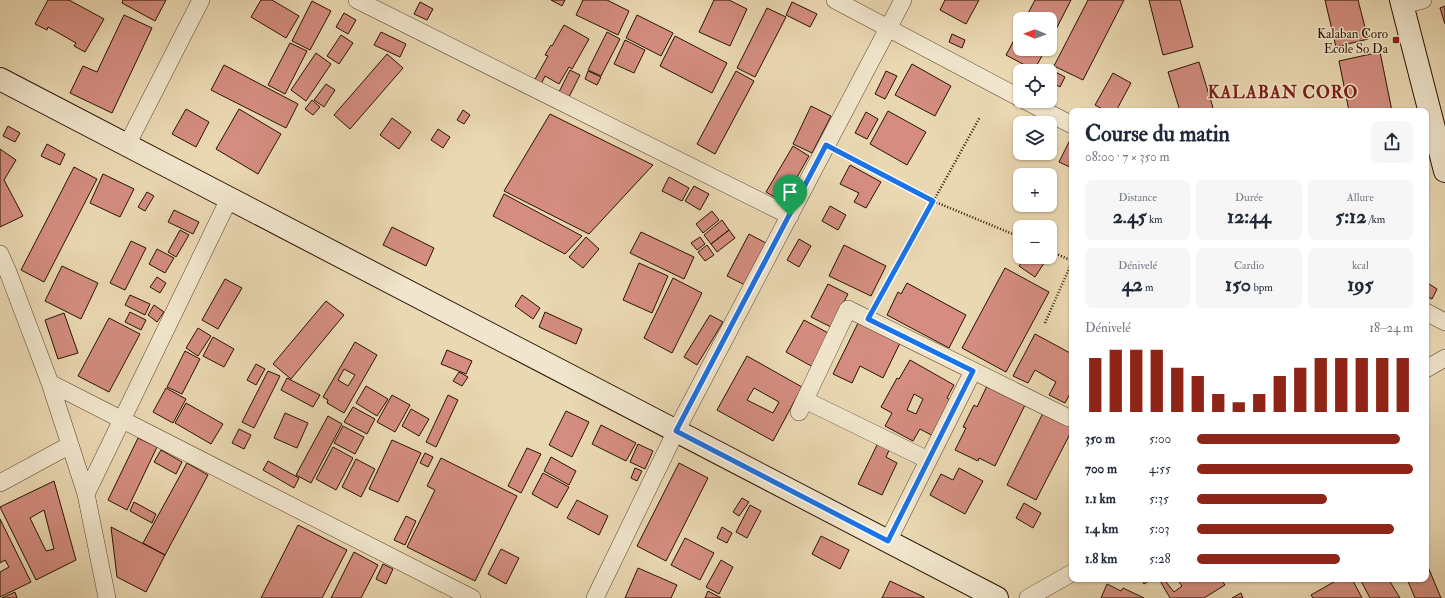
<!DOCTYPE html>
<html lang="fr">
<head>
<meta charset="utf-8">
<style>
  :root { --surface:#fff; --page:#f6f6f7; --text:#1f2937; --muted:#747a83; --accent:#8f2418 }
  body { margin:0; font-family:"IM FELL Double Pica",serif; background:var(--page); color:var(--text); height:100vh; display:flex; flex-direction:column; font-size:15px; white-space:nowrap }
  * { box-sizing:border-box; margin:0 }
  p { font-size:13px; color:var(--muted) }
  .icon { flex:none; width:22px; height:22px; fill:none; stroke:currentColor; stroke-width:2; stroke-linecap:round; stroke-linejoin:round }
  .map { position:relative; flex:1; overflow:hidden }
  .drawer { position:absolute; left:1069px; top:108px; width:360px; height:474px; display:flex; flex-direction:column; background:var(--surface); border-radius:8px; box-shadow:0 1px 3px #0004 }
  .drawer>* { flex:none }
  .needle { width:26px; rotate:271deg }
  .tools { position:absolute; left:1013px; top:12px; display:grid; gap:8px }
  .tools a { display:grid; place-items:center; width:44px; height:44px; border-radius:8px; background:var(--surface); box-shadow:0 1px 3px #0004; font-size:20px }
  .pin { position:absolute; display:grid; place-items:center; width:34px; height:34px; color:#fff; margin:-41px -17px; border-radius:50% 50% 50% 0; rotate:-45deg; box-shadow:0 0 4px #0007 }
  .pin .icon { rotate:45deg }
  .round { display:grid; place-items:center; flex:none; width:42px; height:42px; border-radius:8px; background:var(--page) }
  .summary { display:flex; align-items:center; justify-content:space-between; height:68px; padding:0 16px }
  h1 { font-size:22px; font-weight:800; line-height:30px }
  .figures { display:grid; grid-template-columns:repeat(3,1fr); gap:6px; height:68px; padding:4px 16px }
  .figures div { display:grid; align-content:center; border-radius:8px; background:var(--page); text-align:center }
  .figures b { font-size:20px; font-weight:800 }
  .figures small { font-size:11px; font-weight:400 }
  .figures p { font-size:11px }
  .chart { height:112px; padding:8px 16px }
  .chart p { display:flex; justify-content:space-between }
  .chart svg { width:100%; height:72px; margin-top:4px; stroke:var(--accent); stroke-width:6 }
  ul { padding:0 16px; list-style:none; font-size:13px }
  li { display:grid; grid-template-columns:64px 48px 1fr; align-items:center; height:30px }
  li i { height:10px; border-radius:5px; background:var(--accent) }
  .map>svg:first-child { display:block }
  .building { fill:#d48d80; stroke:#281300; fill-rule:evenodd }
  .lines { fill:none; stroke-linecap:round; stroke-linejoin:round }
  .street-casing { stroke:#58442c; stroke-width:18 }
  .secondary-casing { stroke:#281300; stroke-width:24 }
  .path { stroke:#281300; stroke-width:2.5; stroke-dasharray:1 2; stroke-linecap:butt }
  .street { stroke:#f1e6cd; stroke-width:17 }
  .secondary { stroke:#f1e6cd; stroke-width:22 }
  .route-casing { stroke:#fff; stroke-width:8 }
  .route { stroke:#1a73e8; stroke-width:5 }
  .poi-dot { fill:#8f2418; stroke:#f1e6cd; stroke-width:1.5 }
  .labels { text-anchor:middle; stroke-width:3; stroke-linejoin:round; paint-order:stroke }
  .poi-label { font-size:13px; fill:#281300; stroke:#f1e6cd; text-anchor:end }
  .district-label { font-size:17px; font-weight:bold; letter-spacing:1px; fill:#7a1f14; stroke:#f1e6cd }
</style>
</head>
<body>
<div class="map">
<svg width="1445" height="598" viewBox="0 0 1445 598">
  <rect width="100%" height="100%" fill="#ead8b2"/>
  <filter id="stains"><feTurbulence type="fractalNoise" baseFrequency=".005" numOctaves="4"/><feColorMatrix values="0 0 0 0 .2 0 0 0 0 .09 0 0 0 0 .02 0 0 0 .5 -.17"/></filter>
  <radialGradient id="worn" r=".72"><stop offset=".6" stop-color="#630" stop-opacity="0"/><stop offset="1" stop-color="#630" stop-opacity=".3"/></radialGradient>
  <path class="building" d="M48 0H69L104 19 85 52 74 46 76 43 48 27 47 30 35 24Z
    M123 0H166L155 21 122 3Z
    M261 0H272L299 16 286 38 251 17Z
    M551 0H565L562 6Z
    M583 0H607L629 11 618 35 576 15Z
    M714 0H729L747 9 730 46 699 32Z
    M945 0H979L966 24 940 10Z
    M1035 0H1071L1050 41V19H1025Z
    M1088 0H1124L1083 80 1054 66Z
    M1149 0H1180L1193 47 1163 55Z
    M1325 0H1358L1368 39 1336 47Z
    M312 1 331 11 310 50 292 41Z
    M420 2 433 9 427 20 414 14Z
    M792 2 817 14 810 27 786 15Z
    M1445 6V24L1440 8Z
    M767 8 786 17 755 77 737 68Z
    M344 13 356 20 348 34 336 27Z
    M124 15 152 28 112 113 70 93 83 66 97 72Z
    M637 15 673 33 661 56 626 38Z
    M564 25 589 39 572 69 569 67 559 84 545 76 541 84 534 81 548 56 545 55 551 45 552 46Z
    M1020 29V49H1046L1034 70 1006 55Z
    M381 32 406 44 400 57 374 45Z
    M607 32 620 39 601 76 588 70Z
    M952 34 965 40 962 48 949 42Z
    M341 35 353 43 339 64 327 56Z
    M675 36 727 63 712 93 660 66Z
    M625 40 645 50 634 73 614 64Z
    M290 43 307 51 285 94 268 85Z
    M1380 52 1392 111H1349L1339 61Z
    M316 53 331 64 306 101 291 90Z
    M387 54 403 68 350 129 334 115Z
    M1199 62 1214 111H1180L1168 72Z
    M912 64 951 86 935 116 895 95Z
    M224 65 298 104 286 128 211 90Z
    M570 70 580 75 567 101 557 96Z
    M1052 70 1065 77 1060 87 1050 81V73Z
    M588 71 601 77 597 85 585 79Z
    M736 71 754 81 715 154 697 144Z
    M886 71 897 76 885 99 875 94Z
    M1113 73 1131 83 1116 111H1106L1095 105Z
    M326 84 335 90 324 107 314 100Z
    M312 100 320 107 313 115 305 109Z
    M811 106 831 116 812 153 793 144Z
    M186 109 209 122 196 147 172 134Z
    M239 109 281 134 258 174 216 149Z
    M463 110 470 115 464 124 457 120Z
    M888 111 926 132 907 165 870 144Z
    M866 112 878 119 867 139 855 133Z
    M550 114 653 165 589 234 504 191Z
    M392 118 411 132 399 149 380 135Z
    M8 126 20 133 15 142 3 136Z
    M438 129 450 137 443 148 431 140Z
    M1071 138 1072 139V168L1059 162Z
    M47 144 65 154 60 165 41 156Z
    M793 146 809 156 783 202 766 192Z
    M0 149 16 160 4 180 23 216 0 227Z
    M850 165 881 182 866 208 854 202 859 193 840 184Z
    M74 167 97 179 44 282 21 270Z
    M103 174 134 189 120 217 90 203Z
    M669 177 689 188 682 201 662 191Z
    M694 186 709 194 700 210 685 201Z
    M147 192 154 196 145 211 138 207Z
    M504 194 582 236 565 254 493 216Z
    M830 206 846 215 838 230 822 221Z
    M174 210 199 222 193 234 168 222Z
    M712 211 719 220 703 233 696 224Z
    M722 220 729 230 711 244 704 235Z
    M392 227 434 248 426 266 383 245Z
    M180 230 189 235 176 257 168 252Z
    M729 230 735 238 717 252 711 244Z
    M641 232 694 257 684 279 630 253Z
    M749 234 766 243 745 285 727 276Z
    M586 237 599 249 583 268 569 257Z
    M700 237 705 244 697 250 691 243Z
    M799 239 811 246 799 267 787 260Z
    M131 241 146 248 125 290 110 283Z
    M707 245 714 255 705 261 698 252Z
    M844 245 886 266 871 296 829 276Z
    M157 249 174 258 165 273 149 264Z
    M1025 257H1048L1035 277 1019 266Z
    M639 263 668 276 652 313 623 300Z
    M62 266 98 283 81 319 45 301Z
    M1005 268 1049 292 1006 372 962 348Z
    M157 277 166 283 160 293 150 287Z
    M673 278 702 293 672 353 644 338Z
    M225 279 242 288 218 329 202 320Z
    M1426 282 1437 289 1432 299 1426 296Z
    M907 283 966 315 949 348 887 315 898 292 901 294Z
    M828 284 848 294 831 327 811 317Z
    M130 295 150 304 145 315 125 305Z
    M522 295 540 308 533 319 515 306Z
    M326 301 344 315 291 379 273 364Z
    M154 305 164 312 157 322 148 315Z
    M130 312 146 320 141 330 125 322Z
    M545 312 582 329 576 344 539 327Z
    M64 313 78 353 58 359 45 320Z
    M710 315 723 322 697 365 684 357Z
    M109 318 140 334 109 392 78 376Z
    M804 320 830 334 813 367 786 352Z
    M858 323 900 343 883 378 860 366 852 383 833 374Z
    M198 328 211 336 198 356 186 348Z
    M1035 334 1072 354V390L1065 403 1049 395 1056 382 1035 370 1028 383 1013 376Z
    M213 337 234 349 224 367 203 356Z
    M355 342 377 355 344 413 327 403 328 400 323 397ZM344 369 355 375 348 386 338 380Z
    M447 350 472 361 466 374 441 364Z
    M185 351 200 359 182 394 167 387Z
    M747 356 802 387 773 441 717 410ZM754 388 779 402 773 413 747 400Z
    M910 360 954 385 947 398 952 401 933 436 920 429 913 441 885 426 892 413 881 407 897 378 899 379ZM914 394 923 399 916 414 907 410Z
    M256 364 265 369 256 385 247 380Z
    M268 371 280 376 254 428 242 422Z
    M459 372 468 377 462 386 453 381Z
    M287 378 320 395 313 407 281 390Z
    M366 386 388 399 377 416 356 403Z
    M987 386 1025 405 995 466 979 458 978 461 955 450 966 428 963 427 974 405 977 407Z
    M166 388 186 399 173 423 153 412Z
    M392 395 410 405 395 432 377 422Z
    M448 395 458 400 436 447 426 442Z
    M186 403 223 424 211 444 175 423Z
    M353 407 375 419 367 434 344 422Z
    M411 409 429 419 419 436 402 426Z
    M566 411 589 422 572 457 549 445Z
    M285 413 308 423 297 448 274 438Z
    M1043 413 1072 428V430L1036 500 1007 485Z
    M328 416 342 424 311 483 296 475Z
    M601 425 636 443 626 461 592 444Z
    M343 426 364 437 355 454 334 443Z
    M239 429 251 435 244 449 232 443Z
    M138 438 157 447 127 510 108 500Z
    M392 440 421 453 398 502 369 489Z
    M878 443 890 448 886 457 897 463 882 495 858 484Z
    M638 444 653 451 645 469 630 462Z
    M333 447 353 458 336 490 316 479Z
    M527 448 541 454 521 493 508 486Z
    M161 450 182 462 176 474 154 462Z
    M425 453 433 457 428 467 420 463Z
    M551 457 576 471 569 485 544 471Z
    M441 458 517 496 475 581 407 547 435 490 427 486Z
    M356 459 375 469 361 497 342 487Z
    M268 461 299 478 294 488 263 470Z
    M187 463 208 475 165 555 143 543Z
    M679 463 708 478 666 561 637 546Z
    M635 468 642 471 637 481 631 478Z
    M959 468 983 481 965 514 930 495 941 474 953 480Z
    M543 473 569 487 557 508 532 494Z
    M54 481 76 560 36 580 0 507ZM44 510 54 549 46 551 30 518Z
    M742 498 749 502 739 516 733 512Z
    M577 500 608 516 599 535 567 518Z
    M134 502 156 514 152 523 130 511Z
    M1024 503 1041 513 1033 528 1016 518Z
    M750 505 761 511 747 538 736 532Z
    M406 516 416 521 405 545 394 540Z
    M0 519 31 582 0 597V572L9 567 5 560 0 563Z
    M298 525 347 550 322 598H261Z
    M111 527 165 555 146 592 117 577Z
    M722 527 732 533 727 543 717 538Z
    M821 536 849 550 840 569 812 554Z
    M685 538 714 553 700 580 671 565Z
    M501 549 519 558 506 584 488 574Z
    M354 552 378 565 361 598H331Z
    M721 560 733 567 719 594 706 587Z
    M1426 562 1441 598H1415L1407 579H1426Z
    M383 564 393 569 386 584 376 579Z
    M638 568 677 585 671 598H625Z
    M1142 579H1152L1144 584Z
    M1159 579H1170L1166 582 1174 592 1182 586 1177 579H1221L1225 585 1204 598H1170Z
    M1339 579H1352L1362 598H1313L1311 595Z
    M1360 579H1391L1389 580 1400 598H1370Z
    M890 581 924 597V598H882Z
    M1107 584 1121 591 1123 588 1144 598H1101Z
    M708 591 721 598H705Z
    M15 592 17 598H2Z
    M1241 593 1243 598H1232Z"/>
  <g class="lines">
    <defs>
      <path id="street" d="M357 0 790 216
        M835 0 1020 98
        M1403 5 1423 0
        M1026 101 1072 125
        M127 145 201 0
        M0 254 8 272 50 383 86 494 107 598
        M1426 312 1445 322
        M1426 369 1445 358
        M50 383 472 598
        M805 400 928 460
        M799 412 848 309 1069 418
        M0 483 70 445
        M86 494 229 199
        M888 541 973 371
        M595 598 676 431 903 0
        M1028 598 1072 573"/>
      <path id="secondary" d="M1401 0 1445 171
        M0 79 997 598"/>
    </defs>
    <use href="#street" class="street-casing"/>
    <use href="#secondary" class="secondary-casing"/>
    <path class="path" d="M843 154 933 201 1020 237
      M1050 251 1072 261
      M877 303 980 117
      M1045 323 1072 262"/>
    <use href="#street" class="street"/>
    <use href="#secondary" class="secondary"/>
  </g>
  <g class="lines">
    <defs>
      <path id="route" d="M826 145 933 201 868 319 973 371 888 541 676 431Z"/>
    </defs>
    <use href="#route" class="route-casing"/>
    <use href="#route" class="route"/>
  </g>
  <rect class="poi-dot" x="1392" y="36" width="8" height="8" rx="2"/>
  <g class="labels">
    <g class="poi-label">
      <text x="1388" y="38">Kalaban Coro<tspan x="1388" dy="15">Ecole So Da</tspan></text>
    </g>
    <g class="district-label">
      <text x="1283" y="98">KALABAN CORO</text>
    </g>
  </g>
  <rect width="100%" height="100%" filter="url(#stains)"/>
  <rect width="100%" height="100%" fill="url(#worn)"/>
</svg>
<div class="tools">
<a><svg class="needle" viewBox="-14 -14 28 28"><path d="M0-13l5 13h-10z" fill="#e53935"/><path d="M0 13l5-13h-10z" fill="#747a83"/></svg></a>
<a><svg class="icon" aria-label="locate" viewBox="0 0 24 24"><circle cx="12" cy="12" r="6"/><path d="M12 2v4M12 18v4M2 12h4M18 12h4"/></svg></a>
<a><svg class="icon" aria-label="layers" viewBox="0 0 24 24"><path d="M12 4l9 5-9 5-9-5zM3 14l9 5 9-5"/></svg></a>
<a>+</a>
<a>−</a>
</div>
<div class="pin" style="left:790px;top:216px;background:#1e9e55"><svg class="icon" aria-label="arrive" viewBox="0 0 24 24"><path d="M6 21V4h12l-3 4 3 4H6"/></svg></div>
<section class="drawer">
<div class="summary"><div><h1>Course du matin</h1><p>08:00 · 7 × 350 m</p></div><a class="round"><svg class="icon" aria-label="share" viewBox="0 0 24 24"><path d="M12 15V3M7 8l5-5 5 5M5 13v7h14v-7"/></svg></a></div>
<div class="figures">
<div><p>Distance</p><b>2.45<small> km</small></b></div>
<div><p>Durée</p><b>12:44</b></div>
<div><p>Allure</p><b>5:12<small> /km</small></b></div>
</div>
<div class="figures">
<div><p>Dénivelé</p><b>42<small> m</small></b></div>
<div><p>Cardio</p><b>150<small> bpm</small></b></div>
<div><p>kcal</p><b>195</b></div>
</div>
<div class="chart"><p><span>Dénivelé</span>18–24 m</p>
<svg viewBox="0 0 160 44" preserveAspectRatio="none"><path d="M5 44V11M15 44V6M25 44V6M35 44V6M45 44V17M55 44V22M65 44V33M75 44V38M85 44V33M95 44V22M105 44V17M115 44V11M125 44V11M135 44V11M145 44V11M155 44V11"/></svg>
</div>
<ul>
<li><b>350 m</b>5:00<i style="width:94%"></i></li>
<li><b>700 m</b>4:55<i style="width:100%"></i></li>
<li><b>1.1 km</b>5:35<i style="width:60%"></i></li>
<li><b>1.4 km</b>5:03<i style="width:91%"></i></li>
<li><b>1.8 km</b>5:28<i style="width:66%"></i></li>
</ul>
</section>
</div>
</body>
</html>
